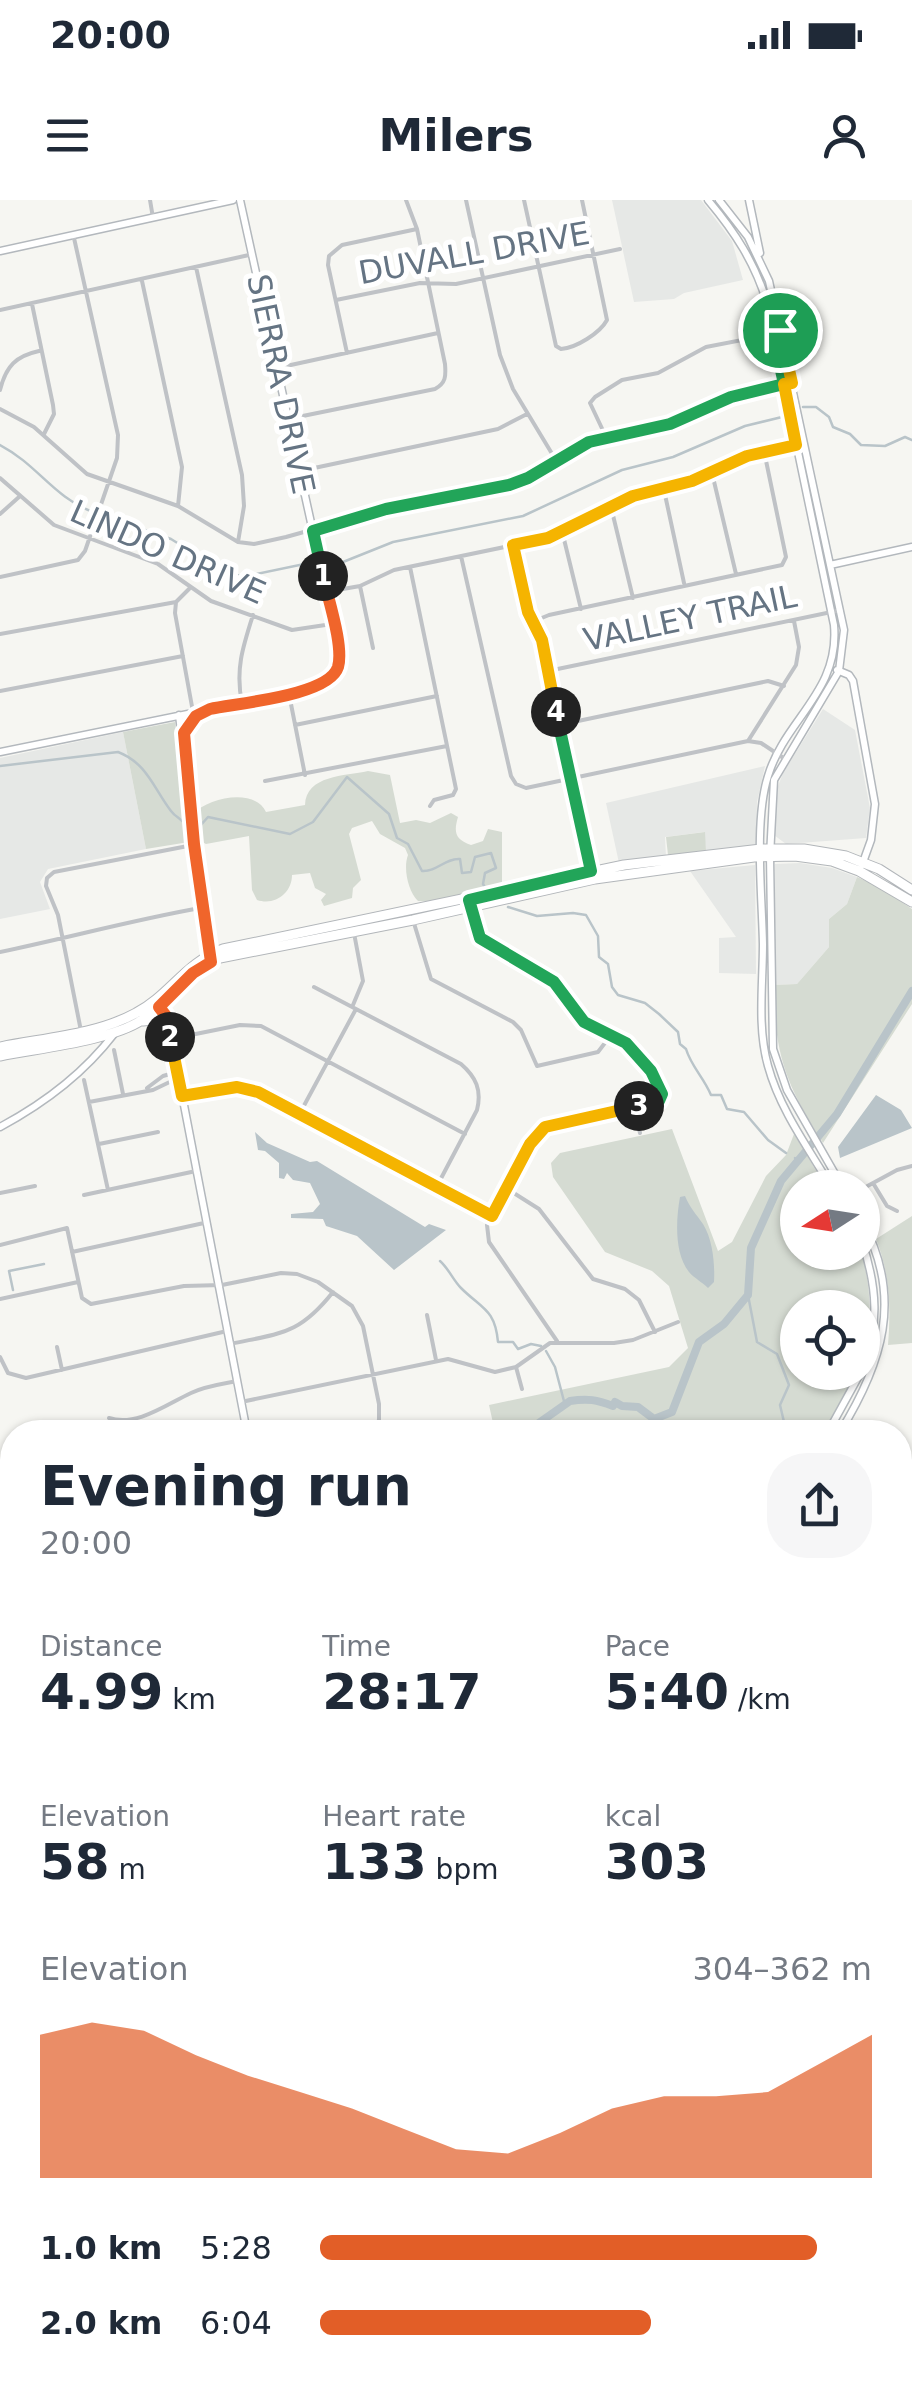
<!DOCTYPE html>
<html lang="en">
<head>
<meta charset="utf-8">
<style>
  :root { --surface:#fff; --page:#f6f6f7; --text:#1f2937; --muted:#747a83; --accent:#e25e27 }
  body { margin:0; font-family:"DejaVu Sans",sans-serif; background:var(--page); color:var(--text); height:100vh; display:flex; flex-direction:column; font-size:38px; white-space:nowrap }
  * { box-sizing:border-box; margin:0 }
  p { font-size:32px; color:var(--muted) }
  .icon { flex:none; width:55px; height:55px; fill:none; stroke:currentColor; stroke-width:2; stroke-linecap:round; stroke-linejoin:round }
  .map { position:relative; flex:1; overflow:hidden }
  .side { position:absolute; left:0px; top:1220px; width:912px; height:962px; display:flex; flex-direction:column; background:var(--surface); border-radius:40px 40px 0 0; box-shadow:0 2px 8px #0004 }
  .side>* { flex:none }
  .needle { width:65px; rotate:258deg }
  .controls { position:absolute; left:780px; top:970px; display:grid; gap:20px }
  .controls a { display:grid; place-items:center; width:100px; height:100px; border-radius:50%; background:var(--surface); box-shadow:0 2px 8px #0004; font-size:50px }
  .pin { position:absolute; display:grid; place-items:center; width:85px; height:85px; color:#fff; margin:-42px; border:5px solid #fff; border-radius:50%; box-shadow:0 2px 10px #0007 }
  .km { position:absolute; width:50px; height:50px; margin:-25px; border-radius:50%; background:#222; color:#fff; font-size:28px; line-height:50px; text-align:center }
  .round { display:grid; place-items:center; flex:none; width:105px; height:105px; border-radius:40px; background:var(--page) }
  .summary { display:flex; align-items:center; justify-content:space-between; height:170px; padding:0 40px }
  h1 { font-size:55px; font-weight:700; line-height:75px }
  .metrics { display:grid; grid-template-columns:repeat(3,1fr); gap:15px; height:170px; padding:10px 40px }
  .metrics div { display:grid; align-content:center }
  .metrics b { font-size:50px; font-weight:700 }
  .metrics small { font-size:28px; font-weight:400 }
  .metrics p { font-size:28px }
  .chart { height:280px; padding:20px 40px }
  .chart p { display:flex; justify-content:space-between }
  .chart svg { width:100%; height:180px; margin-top:10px; fill:var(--accent); opacity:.7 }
  ul { padding:0 40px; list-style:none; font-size:32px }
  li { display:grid; grid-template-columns:160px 120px 1fr; align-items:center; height:75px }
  li i { height:25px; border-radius:12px; background:var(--accent) }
  .status { display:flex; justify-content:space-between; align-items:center; height:70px; padding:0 50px; background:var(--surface); direction:ltr }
  .status svg { height:28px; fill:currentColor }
  header { display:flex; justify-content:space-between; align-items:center; height:130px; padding:0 40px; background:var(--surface); font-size:45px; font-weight:700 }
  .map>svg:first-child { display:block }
  .built { fill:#e6e8e6 }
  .green { fill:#d5dbd2 }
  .water { fill:#b9c4c9 }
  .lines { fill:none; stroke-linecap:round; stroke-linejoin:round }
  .stream { stroke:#b9c4c9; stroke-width:2.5 }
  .river { stroke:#b9c4c9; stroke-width:8 }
  .secondary-casing { stroke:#b3b8bd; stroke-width:9 }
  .primary-casing { stroke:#b2b6ba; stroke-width:11 }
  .highway-casing { stroke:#b4b7ba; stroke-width:12 }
  .street { stroke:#bfc2c6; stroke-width:4 }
  .secondary { stroke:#fff; stroke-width:6 }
  .primary { stroke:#fff; stroke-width:9 }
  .highway { stroke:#fff; stroke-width:10 }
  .split-1-casing { stroke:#fff; stroke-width:20 }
  .split-2-casing { stroke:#fff; stroke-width:20 }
  .split-3-casing { stroke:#fff; stroke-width:20 }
  .split-4-casing { stroke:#fff; stroke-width:20 }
  .split-5-casing { stroke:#fff; stroke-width:20 }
  .split-1 { stroke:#22a559; stroke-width:12 }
  .split-2 { stroke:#f0652b; stroke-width:12 }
  .split-3 { stroke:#f5b400; stroke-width:12 }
  .split-4 { stroke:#22a559; stroke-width:12 }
  .split-5 { stroke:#f5b400; stroke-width:12 }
  .labels { text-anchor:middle; stroke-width:10; stroke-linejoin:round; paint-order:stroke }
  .street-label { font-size:32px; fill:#657483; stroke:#fff }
</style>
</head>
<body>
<div class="status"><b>20:00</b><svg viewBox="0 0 49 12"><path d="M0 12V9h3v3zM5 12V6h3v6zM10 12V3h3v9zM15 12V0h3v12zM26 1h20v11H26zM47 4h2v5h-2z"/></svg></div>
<header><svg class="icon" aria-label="menu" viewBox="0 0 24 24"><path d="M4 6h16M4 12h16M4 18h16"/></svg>Milers<svg class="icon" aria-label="person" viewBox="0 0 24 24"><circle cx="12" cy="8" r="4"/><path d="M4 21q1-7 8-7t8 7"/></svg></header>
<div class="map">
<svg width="912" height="2182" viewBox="0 0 912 2182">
  <rect width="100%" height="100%" fill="#f6f6f2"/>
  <path class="built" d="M612 0H701L732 41 743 80 684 93 674 99 634 102Z
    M823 509 855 530 870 608 866 638 786 644 774 635 775 594 783 573Z
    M123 532 146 649 48 669 40 682 50 709 0 719V558Z
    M765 566 757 602 756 646 706 651 704 632 665 637 666 657 619 663 606 603Z
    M800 663 832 668 857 677 847 704 829 719V747L797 784 774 785 775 664Z
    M755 665 756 774 719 773V738L736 737 690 671Z
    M912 2119V2167L908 2168 900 2122Z"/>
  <path class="green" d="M175 522 189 642 146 649 123 532Z
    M368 571 390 575 400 623 416 620 430 623 451 613 458 617C454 631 454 639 471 645L483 641 488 629 502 632V689L446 702 418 701C408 691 403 668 408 655L405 648 380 634 372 621 352 628 349 634 361 680 353 688 352 698 324 706 321 700 326 694 315 688 310 673 292 675C292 693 275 706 257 700L252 690 249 636 206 644 197 639 193 614C209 597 255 588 266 612L305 605C306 575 345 576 368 571Z
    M705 632 706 651 668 655 666 637Z
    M857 677 880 687 912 709V804L823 943C786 885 774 854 774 785L797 784 829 747V719L847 704Z
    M672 929 718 1051 732 1042 766 976 786 955 794 934 826 987 798 988V1052L862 1053C870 1087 874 1121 863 1156L862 1108H798V1172L857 1173 823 1232H749L732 1224 703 1221 686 1232H495L489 1205 669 1167 688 1148 669 1086 652 1071 605 1052 553 977 551 963 560 953Z
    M912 1016V1143L888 1145C891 1108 890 1074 876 1039Z
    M912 1338V1348L908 1349 912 1351V1401L900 1408V1346L908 1349 906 1339Z"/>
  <path class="water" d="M876 895 901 910 912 928 840 958 838 947Z
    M255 932 267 943 310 962 317 961 425 1027 429 1024 446 1030 394 1070 357 1036 326 1026 323 1019 291 1018V1014L313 1012 320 1004 310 983 293 980 287 973 284 979 279 978V963L265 951 258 950Z
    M685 996C690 1008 696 1014 703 1024 713 1040 715 1065 714 1082L708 1088C702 1082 694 1078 689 1072 674 1053 676 1019 680 997Z"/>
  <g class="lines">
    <path class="stream" d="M803 207H816L829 217 833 227 850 234 861 245 885 246 905 237 912 240
      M0 245C38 265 53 297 93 312
      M102 315 171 339 224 372 236 375 247 376 314 362
      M322 361 343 362 393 342 523 316 622 270 673 257 745 226 782 217
      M0 566 118 552C147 563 154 589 171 611 177 619 182 618 187 627
      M200 626 208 617 290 634 313 622 347 577 389 614 397 638 408 644 422 671C437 672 445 658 460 659L462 673 471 672 475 657 491 653 496 668 485 673 483 684 486 689
      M508 707 537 716 573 713 586 715 598 736 599 757 608 764 612 787 618 795 645 803 659 814 678 832 680 844 686 849C691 866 704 878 711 895H721L727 909 744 912 768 940 786 953
      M795 958 799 960
      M440 1061C449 1069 453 1080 461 1088 482 1109 495 1109 498 1142H513L518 1149 531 1144 541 1146
      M13 1090 9 1071 44 1064
      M748 1095 757 1142 777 1154 789 1185 780 1205 784 1222 778 1232
      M546 1151 555 1167 565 1205
      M652 1222 654 1219
      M641 1232 649 1226
      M900 1350 912 1355
      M900 1764 912 1753
      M343 2182 345 2170"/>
    <path class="river" d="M526 1232 570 1201C588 1198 597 1200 613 1206L615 1202 622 1206 638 1207 654 1219 672 1212 699 1142 724 1124 748 1095 751 1048 781 981 837 914 912 791
      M0 1830 12 1829"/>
    <defs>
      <path id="secondary" d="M708 0C735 32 755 63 767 103L834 425C840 492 785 519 768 576 754 620 762 696 763 744 763 784 757 827 768 866 780 910 809 949 832 988
        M719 0 748 37 769 81 844 430 839 471 774 580 770 656 773 849 787 890 843 988
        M749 0 760 53
        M0 51 233 0
        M830 365 912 347
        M837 470 849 475 853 481 875 604 871 640 862 665
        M179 515 208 757
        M183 536 187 524 203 513
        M0 552 316 488C334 481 338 469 339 450L240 0
        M157 805 168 822 247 1232
        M0 927C43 904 84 873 114 834
        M862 1042C877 1086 880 1127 862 1170
        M828 1232 861 1172
        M840 1232C882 1164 904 1098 862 1021
        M0 1301 12 1298
        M900 1919 912 1978
        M900 1968 912 2026
        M900 2116 912 2114
        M0 2138 12 2129
        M443 2170 446 2182
        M582 2182 642 2170"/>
      <path id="primary" d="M143 821 163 819 169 828
        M0 847C44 838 96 835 136 813 169 796 186 762 223 749L624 665 761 649H804L846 656 879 669 912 690
        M0 856C39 848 110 841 142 820 170 801 188 772 220 758L413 720 595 679 754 657 795 656 832 661 859 671 912 702"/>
      <path id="highway" d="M900 1545 912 1539
        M900 1569 912 1562
        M900 1597 912 1589
        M900 1622 912 1613
        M0 2165 12 2157
        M11 2182 29 2170"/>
    </defs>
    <use href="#secondary" class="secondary-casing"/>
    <use href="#primary" class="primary-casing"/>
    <use href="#highway" class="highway-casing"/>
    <path class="street" d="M150 0 153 18
      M466 0 500 155 513 189 557 262
      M524 0 556 146 561 149C576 148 600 133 607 120L582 0
      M196 67 242 275 244 306 238 342
      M142 81 182 267 178 306
      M336 100 420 83 456 84 620 49
      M32 104 53 205 54 214 44 234
      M0 110 249 55
      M347 153 328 65 329 56 342 45 417 29
      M277 168 438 133
      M0 190C6 166 16 156 39 151
      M0 209 34 227 87 274 178 306 238 342 254 344 286 337 386 309 509 285 528 278 589 243 670 224 731 197 785 184
      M288 219 435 189C446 183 446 176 445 164L417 29 406 0
      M607 239 590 203 595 197 622 180 658 173 706 147 773 134
      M300 271 498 229 527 214
      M712 273 736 374
      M0 278 54 325 158 364 211 401 292 430 332 424
      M664 290 684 383
      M611 307 633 398
      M0 314 19 297
      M562 331 581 409
      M513 345 527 411 541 440 591 670
      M461 356 511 576 516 584 526 588 748 541 761 543 785 559
      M410 367 456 589 453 595 434 600 430 606
      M0 377 78 360 85 351 117 258 118 235 74 38
      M360 386 373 448
      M189 389 176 402 175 413 193 512
      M326 392 360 386 394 370 548 338 633 297 692 281 747 257 805 243
      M532 422 549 415 782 365 786 357 764 251
      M0 434 176 402
      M548 471 841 410
      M0 491 183 456
      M289 494 305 575
      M242 503C235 470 243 446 253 415
      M295 525 437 496
      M559 525 768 481 784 486
      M748 541 796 465 799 447 794 421
      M265 581 447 546
      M471 709C482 763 524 750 556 784 567 795 573 811 584 822 594 830 608 833 620 839 640 849 655 874 662 894L653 903 545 927 529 944 492 1016 487 1025 489 1042 557 1141
      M413 720 431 779 513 822 521 830 537 866 598 852 611 835
      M0 752C67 738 133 720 200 708
      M314 787 461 864C476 877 482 890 477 910L437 986
      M353 805 363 781 354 733
      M81 831 58 715 46 686 47 678 54 672 193 645
      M171 839 240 825 261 826 465 934
      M114 850 123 894
      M84 880 108 990
      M147 888 163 876 177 872
      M182 896 237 887 258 892 490 1015
      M89 902 153 890 178 878
      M634 909 640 933
      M300 913 356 809
      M99 944 158 932
      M873 983 887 1006 897 1011
      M506 988 539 1009 593 1079 625 1089 639 1100 655 1132
      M862 989 897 970 912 966
      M0 993 35 986
      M84 995 196 971
      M0 1045 67 1028 82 1098 91 1104 184 1086 222 1085 281 1073 297 1074 318 1082 352 1106 363 1126 379 1204V1220L372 1232
      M72 1052 204 1023
      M0 1099 78 1082
      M427 1115 436 1160
      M230 1144C281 1133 299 1135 333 1092
      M57 1147 62 1170
      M0 1157 8 1173 26 1178 227 1131
      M516 1167 522 1189
      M241 1202 448 1159 495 1172 516 1167 550 1143H614L633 1140 678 1122
      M109 1218C137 1227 167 1204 191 1193 205 1186 222 1184 237 1181
      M0 1320 12 1380
      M0 1601 10 1653
      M900 1695 912 1706
      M900 1719 912 1707
      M900 1803 912 1796
      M900 1862 912 1859
      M900 2001 912 1999
      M691 2170 694 2182
      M774 2170 777 2182
      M873 2170 876 2182"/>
    <use href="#secondary" class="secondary"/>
    <use href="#primary" class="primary"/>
    <use href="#highway" class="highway"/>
  </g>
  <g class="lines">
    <defs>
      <path id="split-1" d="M323 376 313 331 386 309 509 285 528 278 589 242 670 224 731 197 784 184 773 134 780 130"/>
      <path id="split-2" d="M170 837 166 816 159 807 193 773 211 762 194 644 184 533 196 516 210 509C237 503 329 496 338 467 344 446 328 399 323 376"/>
      <path id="split-3" d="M170 837 182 896 237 887 258 892 492 1016 530 944 545 927 639 906"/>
      <path id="split-4" d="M556 512 591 671 469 700 480 738 554 782 584 822 626 843 651 871 662 894 659 901 639 906"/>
      <path id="split-5" d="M556 512 542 440 528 412 513 345 548 338 633 296 692 281 747 256 796 245 784 184 792 183 780 130"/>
    </defs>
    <use href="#split-1" class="split-1-casing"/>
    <use href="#split-2" class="split-2-casing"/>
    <use href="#split-3" class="split-3-casing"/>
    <use href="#split-4" class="split-4-casing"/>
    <use href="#split-5" class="split-5-casing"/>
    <use href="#split-1" class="split-1"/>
    <use href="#split-2" class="split-2"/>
    <use href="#split-3" class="split-3"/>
    <use href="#split-4" class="split-4"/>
    <use href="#split-5" class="split-5"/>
  </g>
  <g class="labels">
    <g class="street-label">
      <text transform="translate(474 53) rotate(-10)" y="11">DUVALL DRIVE</text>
      <text transform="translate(281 184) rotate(78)" y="11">SIERRA DRIVE</text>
      <text transform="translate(168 352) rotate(24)" y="11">LINDO DRIVE</text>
      <text transform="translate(690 418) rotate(-12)" y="11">VALLEY TRAIL</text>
    </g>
  </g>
</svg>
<div class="controls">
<a><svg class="needle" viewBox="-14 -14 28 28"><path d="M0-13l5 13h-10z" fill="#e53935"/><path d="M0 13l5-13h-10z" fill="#747a83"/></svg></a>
<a><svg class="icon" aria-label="locate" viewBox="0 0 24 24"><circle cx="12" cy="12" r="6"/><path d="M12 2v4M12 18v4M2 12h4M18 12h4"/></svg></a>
</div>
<div class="pin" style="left:780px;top:130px;background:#1e9e55"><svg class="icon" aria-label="arrive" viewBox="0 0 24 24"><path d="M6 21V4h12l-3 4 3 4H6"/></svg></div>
<b class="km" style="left:323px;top:376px">1</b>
<b class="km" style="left:170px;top:837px">2</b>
<b class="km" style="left:639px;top:906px">3</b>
<b class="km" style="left:556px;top:512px">4</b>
<section class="side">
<div class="summary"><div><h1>Evening run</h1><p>20:00</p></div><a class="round"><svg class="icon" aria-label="share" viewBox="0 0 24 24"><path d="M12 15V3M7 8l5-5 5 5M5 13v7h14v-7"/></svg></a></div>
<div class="metrics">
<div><p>Distance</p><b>4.99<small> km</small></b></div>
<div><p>Time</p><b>28:17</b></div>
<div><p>Pace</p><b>5:40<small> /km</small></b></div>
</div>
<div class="metrics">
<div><p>Elevation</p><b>58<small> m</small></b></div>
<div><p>Heart rate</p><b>133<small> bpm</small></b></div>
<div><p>kcal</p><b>303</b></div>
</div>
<div class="chart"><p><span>Elevation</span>304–362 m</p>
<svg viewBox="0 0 160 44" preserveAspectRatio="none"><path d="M0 44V9L10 6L20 8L30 14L40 19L50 23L60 27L70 32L80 37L90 38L100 33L110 27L120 24L130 24L140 23L150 16L160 9V44z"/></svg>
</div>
<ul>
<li><b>1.0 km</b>5:28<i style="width:90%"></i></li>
<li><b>2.0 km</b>6:04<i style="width:60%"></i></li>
</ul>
</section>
</div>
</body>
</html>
